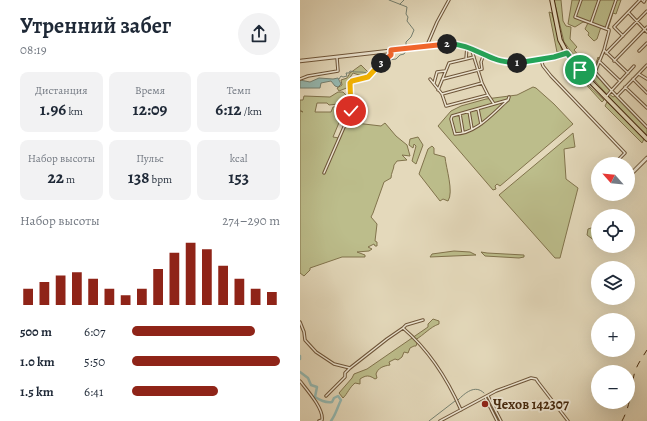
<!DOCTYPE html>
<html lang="ru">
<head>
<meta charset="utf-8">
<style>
  :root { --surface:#fff; --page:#f2f2f3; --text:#1f2937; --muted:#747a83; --accent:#8f2418 }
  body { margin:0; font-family:Alegreya,serif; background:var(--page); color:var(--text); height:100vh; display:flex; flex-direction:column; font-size:15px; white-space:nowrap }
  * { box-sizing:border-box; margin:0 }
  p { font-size:13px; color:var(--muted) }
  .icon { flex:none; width:22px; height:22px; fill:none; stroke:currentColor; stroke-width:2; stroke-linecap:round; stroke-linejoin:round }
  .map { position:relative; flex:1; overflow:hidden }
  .side { display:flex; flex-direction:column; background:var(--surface); width:300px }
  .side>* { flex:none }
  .needle { width:26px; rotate:297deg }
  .fabs { position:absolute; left:291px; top:157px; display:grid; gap:8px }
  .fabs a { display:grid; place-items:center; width:44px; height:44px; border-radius:50%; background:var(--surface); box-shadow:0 4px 16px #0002; font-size:20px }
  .pin { position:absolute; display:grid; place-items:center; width:34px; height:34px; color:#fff; margin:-17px; border:2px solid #fff; border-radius:50%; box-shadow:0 1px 4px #0007 }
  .km { position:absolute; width:20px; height:20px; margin:-10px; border-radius:50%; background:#222; color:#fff; font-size:11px; line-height:20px; text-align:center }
  .round { display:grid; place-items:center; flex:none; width:42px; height:42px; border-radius:21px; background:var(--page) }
  .headline { display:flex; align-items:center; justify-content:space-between; height:68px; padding:0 20px }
  h1 { font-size:22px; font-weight:700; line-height:30px }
  .figures { display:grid; grid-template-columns:repeat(3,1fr); gap:6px; height:68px; padding:4px 20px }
  .figures div { display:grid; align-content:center; border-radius:8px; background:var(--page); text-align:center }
  .figures b { font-size:17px; font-weight:700 }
  .figures small { font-size:11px; font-weight:400 }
  .figures p { font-size:11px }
  .chart { height:112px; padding:8px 20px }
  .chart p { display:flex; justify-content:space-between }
  .chart svg { width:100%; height:72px; margin-top:4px; stroke:var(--accent); stroke-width:6 }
  ul { padding:0 20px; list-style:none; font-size:13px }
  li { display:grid; grid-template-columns:64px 48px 1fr; align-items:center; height:30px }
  li i { height:10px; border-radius:5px; background:var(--accent) }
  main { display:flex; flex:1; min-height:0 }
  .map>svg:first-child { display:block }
  .green { fill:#bcbd8b; stroke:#81734c }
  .water { fill:#95bab3; stroke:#758071 }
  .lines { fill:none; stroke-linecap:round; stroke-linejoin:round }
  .stream { stroke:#758071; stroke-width:1 }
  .river { stroke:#95bab3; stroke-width:2.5 }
  .minor-casing { stroke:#6e5539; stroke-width:3.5 }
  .tertiary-casing { stroke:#6e5539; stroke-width:4.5 }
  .primary-casing { stroke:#46290e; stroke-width:5.5 }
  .minor { stroke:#ede6d3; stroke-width:1.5 }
  .tertiary { stroke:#ede6d3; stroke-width:2.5 }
  .primary { stroke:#e4d9bb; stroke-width:3.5 }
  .rail { stroke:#46290e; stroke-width:1; stroke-dasharray:7 7; stroke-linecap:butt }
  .split-1-casing { stroke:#fff; stroke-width:8 }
  .split-2-casing { stroke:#fff; stroke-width:8 }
  .split-3-casing { stroke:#fff; stroke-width:8 }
  .split-4-casing { stroke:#fff; stroke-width:8 }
  .split-1 { stroke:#22a559; stroke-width:5 }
  .split-2 { stroke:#22a559; stroke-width:5 }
  .split-3 { stroke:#f0652b; stroke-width:5 }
  .split-4 { stroke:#f5b400; stroke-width:5 }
  .poi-dot { fill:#8f2418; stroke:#ede6d3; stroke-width:1.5 }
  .labels { text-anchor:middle; stroke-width:4; stroke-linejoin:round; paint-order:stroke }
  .poi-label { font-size:14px; font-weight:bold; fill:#46290e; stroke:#ede6d3; text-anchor:start }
</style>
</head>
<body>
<main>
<section class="side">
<div class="headline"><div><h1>Утренний забег</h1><p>08:19</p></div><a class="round"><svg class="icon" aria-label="share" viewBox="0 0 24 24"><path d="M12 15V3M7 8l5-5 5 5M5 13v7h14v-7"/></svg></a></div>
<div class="figures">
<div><p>Дистанция</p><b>1.96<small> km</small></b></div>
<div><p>Время</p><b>12:09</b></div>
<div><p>Темп</p><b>6:12<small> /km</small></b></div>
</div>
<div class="figures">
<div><p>Набор высоты</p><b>22<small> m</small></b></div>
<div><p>Пульс</p><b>138<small> bpm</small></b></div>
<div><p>kcal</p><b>153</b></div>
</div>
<div class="chart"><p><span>Набор высоты</span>274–290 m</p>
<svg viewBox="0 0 160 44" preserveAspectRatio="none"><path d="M5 44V34M15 44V30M25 44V26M35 44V24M45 44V28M55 44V34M65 44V38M75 44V34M85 44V22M95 44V12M105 44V6M115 44V10M125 44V20M135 44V28M145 44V34M155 44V36"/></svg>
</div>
<ul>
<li><b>500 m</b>6:07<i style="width:83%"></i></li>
<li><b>1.0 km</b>5:50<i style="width:100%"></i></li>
<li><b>1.5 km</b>6:41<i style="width:58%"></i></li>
</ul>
</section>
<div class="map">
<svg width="347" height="421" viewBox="0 0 347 421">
  <rect width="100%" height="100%" fill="#e4d9bb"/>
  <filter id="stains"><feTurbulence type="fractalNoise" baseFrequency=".005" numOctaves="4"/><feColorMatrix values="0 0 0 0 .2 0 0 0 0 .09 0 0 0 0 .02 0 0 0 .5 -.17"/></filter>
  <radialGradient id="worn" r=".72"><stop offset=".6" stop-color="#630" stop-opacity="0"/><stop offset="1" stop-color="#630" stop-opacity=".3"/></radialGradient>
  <path class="green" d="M254 0H261L263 21 266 26 271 27 270 39 277 47 274 50 293 72 298 57 299 58 294 73 310 91 308 93 313 97 315 96 347 129V135L329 119 285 70 264 42Z
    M272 0H321L316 14 313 13 308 29 301 27 297 39 294 41 288 35 289 33 285 29 288 23 283 22 275 27 268 24Z
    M249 12 252 13 262 51 257 52Z
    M61 65 70 74 65 77 53 73 49 79V87L39 91 37 88 42 85 41 80 47 78 50 73Z
    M273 65 288 85 304 100 302 102 270 67Z
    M233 87 236 88 254 104 273 124 200 186 197 184 195 186 196 189 193 190 138 126 151 111 161 106 186 99 217 95Z
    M38 92H43L47 96V103L29 105 27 103H17L15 112H31L33 107 49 106V112L43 113 33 137 39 138 47 122 81 126 85 123 96 136 107 145 110 156 102 155 107 160 97 161 94 165C94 169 91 173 91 178L84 182 73 213 71 217 77 224 75 241 77 242V246H75L74 244 68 247 72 249 69 251 57 252 65 255V257H42L10 268V270L4 276 0 273V111L3 112 0 110V100H3L4 96 30 97Z
    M307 102 344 139 342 143 305 106Z
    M273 133 275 147 264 149 266 179 278 188 260 258H255L199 195Z
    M118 137 123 145 116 164 112 161 116 146 114 144 113 148 109 145 110 139Z
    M132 146 134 148V154L145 157C146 168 154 192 148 201L143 199 140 201 119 174 128 149Z
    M297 226 298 236 296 235 295 241 287 235 288 229Z
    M154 251 170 252 176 255 130 257 132 254Z
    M181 252 187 253 224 255V257L219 258 185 256Z
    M133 319 139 321V324C130 327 124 335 115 340L117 343 116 346H114L110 348 108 353 104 352 102 357 98 360 95 359 89 362 90 365C83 366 78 368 76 374L77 378 75 379C69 375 66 375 60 379V384L55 383C49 388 48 393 43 398L39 393 52 378 54 374 67 369 128 327V324Z"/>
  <path class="water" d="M19 78 33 79 38 78 41 84 38 87 35 86 31 81 21 83 20 88H0V80L10 82Z"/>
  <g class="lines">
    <path class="stream" d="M89 0 107 7 106 14 108 17 107 21 114 30 111 37 106 42V46
      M100 4 104 0
      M39 79 41 76 43 77 47 76 46 73H49L50 71C56 73 62 71 67 73L69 79C75 75 80 69 86 67L88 60 96 59 100 55 104 54 106 51
      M158 400C165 393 175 384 184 393
      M129 421 155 401"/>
    <path class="river" d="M0 356V359
      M0 372 8 378 11 385 17 387 15 397C20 400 25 403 32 402L34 398 38 396 41 400C37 408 36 414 31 421"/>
    <defs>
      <path id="minor" d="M281 0 275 17 309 30V31L304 50 295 72 312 91 347 127
        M342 0 344 2 345 0
        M329 13 347 32
        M291 23 299 0
        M306 29 316 0
        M323 36 314 27 340 0
        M128 46V43L137 22 149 0
        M304 50 328 73
        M339 51 347 43
        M306 53 347 11
        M166 59 174 57
        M241 60 243 66 251 76 325 153 314 164
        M299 61 320 81
        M314 61 347 27
        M339 74 347 79
        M0 79 8 76 38 71 37 58
        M130 79 142 94 146 106 188 95 182 83 172 51
        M143 79 182 69 181 62 184 54
        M333 79 347 93
        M134 83 137 72 145 71
        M325 87 347 108
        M138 90 149 63 166 59 167 47
        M311 91 334 66
        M142 94 182 83
        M188 95 194 104
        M317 96 347 65
        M306 97 311 91
        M208 100 152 116 151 119 155 134C176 134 193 113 208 100L209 97
        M178 109 181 124
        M169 111 172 129
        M160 114 163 132
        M24 173 51 111 49 83C54 79 61 80 68 77L91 55V50
        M304 195 306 194
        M0 322 4 332 5 340 16 352 34 364 50 368
        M103 328 106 325 123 320
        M0 381C7 390 24 409 22 420L19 421
        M26 396 45 377V373L50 368 87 339 103 328C130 351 147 378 161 410
        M188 396 201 421
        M185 397 197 421
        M140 421 196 391 231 378 236 379 238 382 268 421"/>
      <path id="tertiary" d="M0 61 151 44C159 45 167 47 175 50 183 53 190 58 198 60 214 65 252 61 267 53
        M328 177 347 158"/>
      <path id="primary" d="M252 0 260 40 267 53 290 81 347 139"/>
    </defs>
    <use href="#minor" class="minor-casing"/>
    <use href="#tertiary" class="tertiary-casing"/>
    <use href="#primary" class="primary-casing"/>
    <use href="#minor" class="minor"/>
    <use href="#tertiary" class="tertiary"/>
    <use href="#primary" class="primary"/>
    <path class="rail" d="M322 421C331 404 330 393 334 375 336 366 342 358 347 350"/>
  </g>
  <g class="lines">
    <defs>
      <path id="split-1" d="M217 63 254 57 267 53 280 70"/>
      <path id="split-2" d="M147 44C165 43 179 53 195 59 202 62 209 62 217 63"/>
      <path id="split-3" d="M81 63 91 55V50L147 44"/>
      <path id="split-4" d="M51 111 50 83 52 81 68 77 81 63"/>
    </defs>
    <use href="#split-1" class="split-1-casing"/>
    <use href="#split-2" class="split-2-casing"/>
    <use href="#split-3" class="split-3-casing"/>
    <use href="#split-4" class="split-4-casing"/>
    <use href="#split-1" class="split-1"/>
    <use href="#split-2" class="split-2"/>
    <use href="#split-3" class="split-3"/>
    <use href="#split-4" class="split-4"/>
  </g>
  <circle class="poi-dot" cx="185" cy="404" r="4"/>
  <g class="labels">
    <g class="poi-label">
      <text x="193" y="409">Чехов 142307</text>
    </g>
  </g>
  <rect width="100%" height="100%" filter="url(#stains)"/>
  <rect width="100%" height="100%" fill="url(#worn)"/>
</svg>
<div class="fabs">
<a><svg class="needle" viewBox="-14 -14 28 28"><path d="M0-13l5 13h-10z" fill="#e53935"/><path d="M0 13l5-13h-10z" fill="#747a83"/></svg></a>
<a><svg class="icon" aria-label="locate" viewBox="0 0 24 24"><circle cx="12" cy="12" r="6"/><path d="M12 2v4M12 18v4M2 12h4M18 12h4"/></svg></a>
<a><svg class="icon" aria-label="layers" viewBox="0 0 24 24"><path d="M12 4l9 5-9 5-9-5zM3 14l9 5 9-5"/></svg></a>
<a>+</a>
<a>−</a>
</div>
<div class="pin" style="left:280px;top:70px;background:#1e9e55"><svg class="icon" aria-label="arrive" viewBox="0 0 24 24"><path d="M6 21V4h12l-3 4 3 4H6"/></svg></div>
<div class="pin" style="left:51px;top:111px;background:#d93025"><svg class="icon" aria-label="check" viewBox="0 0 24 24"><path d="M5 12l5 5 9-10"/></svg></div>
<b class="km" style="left:217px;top:63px">1</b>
<b class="km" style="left:147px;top:44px">2</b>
<b class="km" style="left:81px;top:63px">3</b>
</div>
</main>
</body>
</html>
